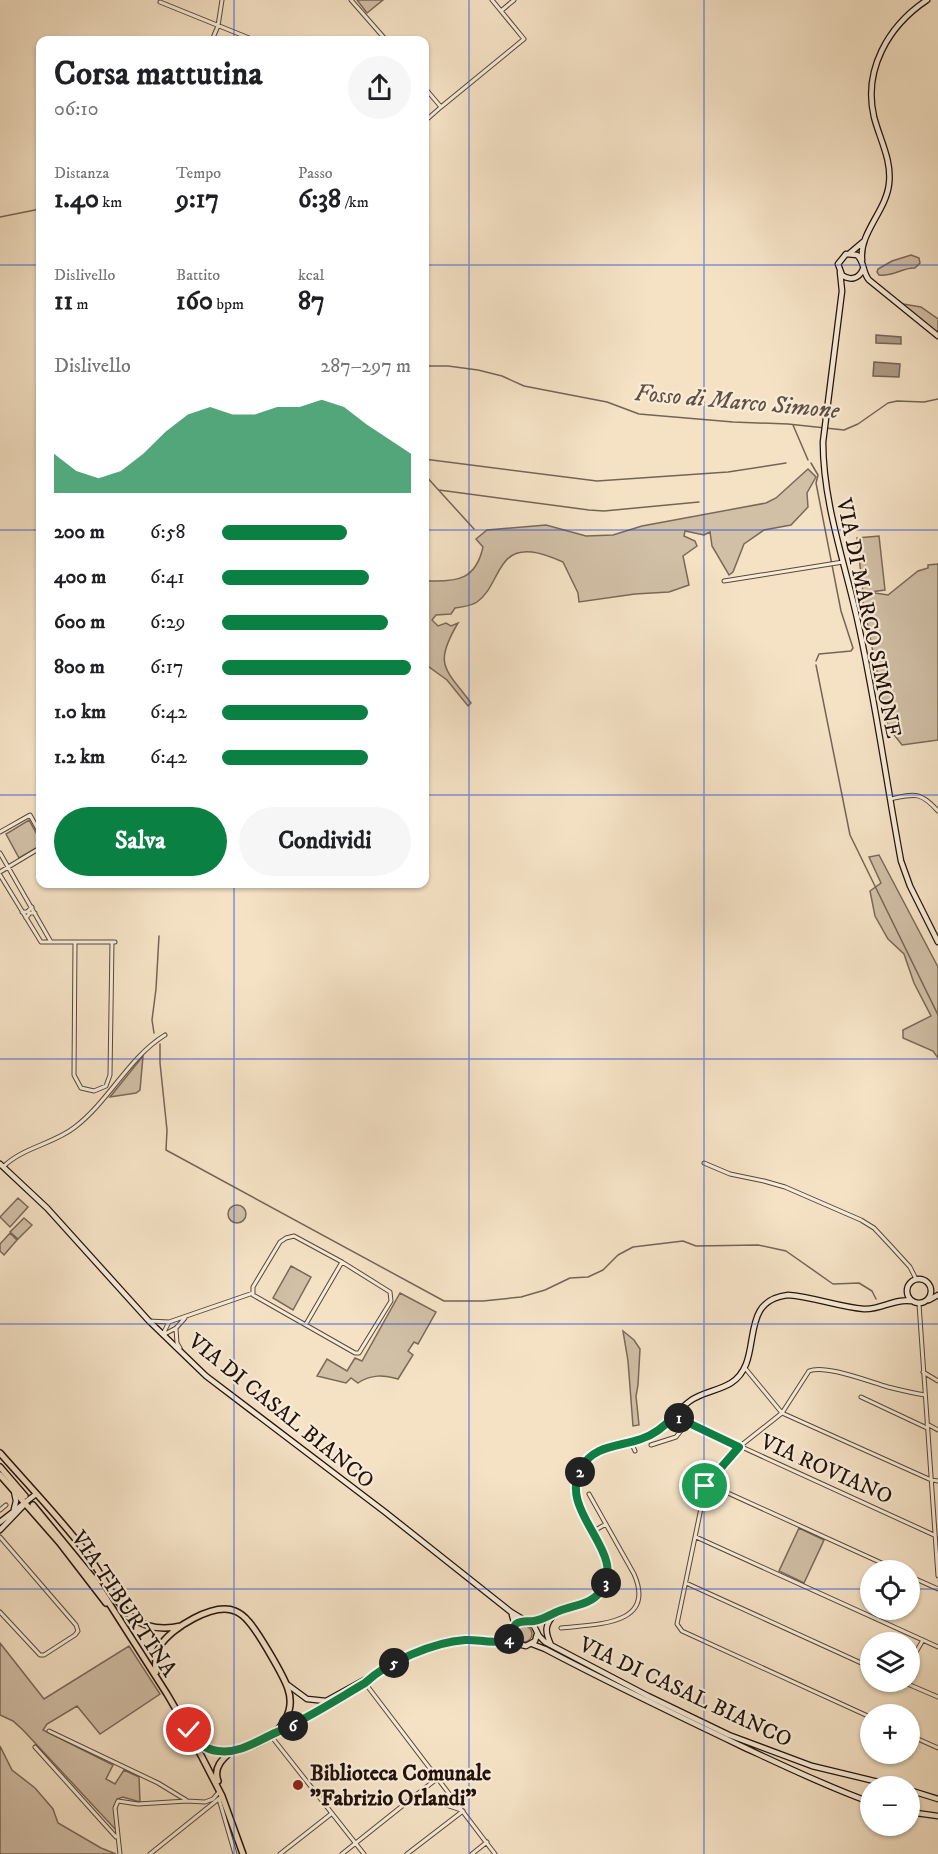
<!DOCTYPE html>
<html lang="it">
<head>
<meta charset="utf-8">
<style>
  :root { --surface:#fff; --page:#f6f6f6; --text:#202124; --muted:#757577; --accent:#0b8043 }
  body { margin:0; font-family:"IM FELL DW Pica",serif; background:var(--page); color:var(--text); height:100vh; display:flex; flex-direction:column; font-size:22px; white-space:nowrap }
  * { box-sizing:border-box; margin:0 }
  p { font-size:20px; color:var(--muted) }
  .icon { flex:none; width:33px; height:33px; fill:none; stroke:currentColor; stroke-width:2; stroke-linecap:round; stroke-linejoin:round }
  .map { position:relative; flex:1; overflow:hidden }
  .side { position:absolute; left:36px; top:36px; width:393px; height:852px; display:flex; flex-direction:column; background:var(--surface); border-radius:12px; box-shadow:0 2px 4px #0004 }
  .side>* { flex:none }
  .fabs { position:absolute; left:860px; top:1560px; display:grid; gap:12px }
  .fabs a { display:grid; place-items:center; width:60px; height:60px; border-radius:50%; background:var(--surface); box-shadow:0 2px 4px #0004; font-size:30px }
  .pin { position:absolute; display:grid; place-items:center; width:51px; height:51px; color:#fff; margin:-26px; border:3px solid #fff; border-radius:50%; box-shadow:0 2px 6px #0007 }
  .km { position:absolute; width:30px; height:30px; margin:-15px; border-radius:50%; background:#222; color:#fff; font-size:16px; line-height:30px; text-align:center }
  .round { display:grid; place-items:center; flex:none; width:63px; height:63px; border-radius:32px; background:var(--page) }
  .overview { display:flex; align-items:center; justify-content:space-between; height:102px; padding:0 18px }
  h1 { font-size:33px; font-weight:700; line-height:45px }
  .figures { display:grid; grid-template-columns:repeat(3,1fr); gap:9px; height:102px; padding:6px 18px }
  .figures div { display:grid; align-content:center }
  .figures b { font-size:26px; font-weight:700 }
  .figures small { font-size:16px; font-weight:400 }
  .figures p { font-size:16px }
  .chart { height:168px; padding:12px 18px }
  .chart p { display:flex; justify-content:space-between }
  .chart svg { width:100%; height:108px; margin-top:6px; fill:var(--accent); opacity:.7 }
  .cta { display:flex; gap:12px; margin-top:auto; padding:12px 18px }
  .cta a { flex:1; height:69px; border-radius:36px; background:var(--accent); color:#fff; font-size:24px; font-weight:700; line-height:69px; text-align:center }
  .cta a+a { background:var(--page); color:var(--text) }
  ul { padding:0 18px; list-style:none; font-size:20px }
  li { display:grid; grid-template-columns:96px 72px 1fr; align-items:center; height:45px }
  li i { height:15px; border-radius:8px; background:var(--accent) }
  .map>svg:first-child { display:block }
  .green { fill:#d1bfa6; stroke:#7a6859; stroke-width:1.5 }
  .water { fill:#ad9b86; stroke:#756455; stroke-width:1.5 }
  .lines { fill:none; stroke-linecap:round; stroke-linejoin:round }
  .stream { stroke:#756455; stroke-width:1.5 }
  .street-casing { stroke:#57463a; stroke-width:5 }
  .secondary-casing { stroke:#22120c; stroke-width:7 }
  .primary-casing { stroke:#22120c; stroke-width:8 }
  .street { stroke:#f8ecd9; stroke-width:3 }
  .secondary { stroke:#f8ecd9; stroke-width:4.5 }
  .primary { stroke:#f5e2c5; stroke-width:5 }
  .route-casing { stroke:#fff; stroke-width:12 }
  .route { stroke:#0b8043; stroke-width:8 }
  .grid { fill:none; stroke:#1d4ed8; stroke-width:1.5; stroke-opacity:0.55 }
  .poi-dot { fill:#8f2418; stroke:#f8ecd9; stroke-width:2 }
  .labels { text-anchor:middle; stroke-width:4.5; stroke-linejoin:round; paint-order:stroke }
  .street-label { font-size:22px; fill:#22120c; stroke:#f8ecd9 }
  .poi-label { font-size:22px; font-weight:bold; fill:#22120c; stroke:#f8ecd9; text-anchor:start }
  .water-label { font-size:24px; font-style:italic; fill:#615043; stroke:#f8ecd9 }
</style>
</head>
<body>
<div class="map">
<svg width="938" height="1854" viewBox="0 0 938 1854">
  <rect width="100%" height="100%" fill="#f5e2c5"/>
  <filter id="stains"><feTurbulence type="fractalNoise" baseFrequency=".00333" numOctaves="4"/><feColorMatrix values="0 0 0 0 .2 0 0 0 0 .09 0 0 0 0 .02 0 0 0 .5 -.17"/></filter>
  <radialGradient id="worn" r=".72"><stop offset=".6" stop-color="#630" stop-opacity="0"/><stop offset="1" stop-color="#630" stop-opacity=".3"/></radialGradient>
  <path class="green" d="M357 0H383L367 13Z
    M911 255 919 258 920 263 915 268C903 267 893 277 879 275L877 272 878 269 892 261Z
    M899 301 903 304 921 307 938 319V333L901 305Z
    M808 469 816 477 807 493 808 507 791 525 764 530 744 544 733 572 729 575 712 546 710 532 704 535 685 531 684 536 695 541 697 546 683 556 689 585 669 592 635 594 579 602 578 593 563 562C545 554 518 543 504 563 494 576 491 592 477 602 471 606 463 607 455 608L451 614 436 615 432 620 438 626 446 623 451 626 458 623C433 665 445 668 471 703L468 706 447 680 425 664V575L429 581C458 582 476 579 483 547L476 539 487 530 546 525 586 536 613 535 642 526 766 503 776 498Z
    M879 536 885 590 863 593 857 538Z
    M938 564V740L902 745 888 727 862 597 875 593 888 595 918 571 928 568V565Z
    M29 820 40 840V846L19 858 6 834Z
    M879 855 938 967V1058L933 1051 903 1038V1030L931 1016 914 983 904 954 888 939 875 916 870 891 881 883 869 857Z
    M143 1056 140 1090 136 1093 110 1097Z
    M18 1198 28 1207 10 1227 0 1217Z
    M228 1214a9 9 0 1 1 18 0a9 9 0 1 1-18 0Z
    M24 1218 32 1225 18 1239 10 1232Z
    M10 1233 17 1240 4 1255 0 1251V1244Z
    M291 1266 311 1277 293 1310 273 1298Z
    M400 1293 436 1312 418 1344 414 1342 408 1351 413 1355 398 1379C384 1375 371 1374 358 1383L351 1378 346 1383 317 1376 327 1359 347 1371 355 1358 362 1361Z
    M623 1331 634 1340 640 1349 638 1385 636 1396 639 1425 633 1426 628 1361Z
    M799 1528 824 1540 804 1583 779 1571Z
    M516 1634a8 8 0 1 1 16 0a8 8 0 1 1-16 0Z
    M0 1643 44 1699 129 1646 160 1694 100 1734 77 1706 47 1724 43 1730 113 1765 106 1779 115 1784 124 1770 139 1777 140 1802 123 1797 117 1799 116 1830 23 1730 13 1721 0 1715Z
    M0 1746 12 1770 35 1788 53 1809 58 1823 101 1848 116 1854H0Z"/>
  <path class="water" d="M876 335 901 337V344L876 343Z
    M874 362 900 364 899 377 873 376Z"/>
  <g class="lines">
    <path class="stream" d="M0 217 40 209
      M424 366H448L478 370 502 376 524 386 607 402 639 414 733 422 788 424 844 430 858 424 888 403 897 401 924 402 938 399
      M793 425 808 460
      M424 459 597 481 728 472 786 463
      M811 463 818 475 816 483 841 611 853 648 851 651 819 654 816 661
      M424 474 474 529
      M439 490 589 510 604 511 699 502
      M816 665 850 835 938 1015
      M154 1033 152 1020 156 989 159 936
      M160 1044V1063L167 1130 166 1150 444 1301H483L521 1297 545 1290 570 1278 588 1277 603 1270 618 1255 633 1247 683 1241 696 1246 758 1245 786 1251 833 1284 859 1283 872 1291 876 1299"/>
    <defs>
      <path id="street" d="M351 0 386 40
        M160 2 254 40
        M501 11 514 0
        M212 40 218 26 222 0
        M424 87 441 107
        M424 122 441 107 524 39 492 0
        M724 581 843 562
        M890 799C915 794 920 791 938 811
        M0 832 30 815 40 833
        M0 853 51 942
        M0 872 40 848
        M0 875 41 942H115
        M22 912H27L32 907
        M26 918 30 913H35
        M75 943 74 1075 81 1088 94 1091 106 1086 110 1075 112 942
        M704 1163 730 1174 764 1181 785 1187 861 1220 874 1228 889 1244 910 1267 916 1279
        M3 1167C23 1147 54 1144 75 1127 110 1100 128 1058 165 1035
        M294 1236 342 1262 390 1292 391 1301 359 1353H355L253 1295V1287L280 1242 286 1238Z
        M919 1304 938 1576
        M149 1321 169 1322 253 1293
        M306 1324 342 1262
        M176 1329 177 1343 180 1348
        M163 1334 169 1322
        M163 1335 176 1328 185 1318
        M745 1368 782 1413 929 1479 938 1481
        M923 1372 938 1381
        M861 1397 927 1428
        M674 1416 934 1535
        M927 1424 938 1430
        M631 1442 635 1451
        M651 1445 676 1437 687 1423
        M706 1483 897 1570
        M0 1510 6 1505
        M592 1532 606 1524
        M0 1537 76 1625 78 1631 75 1635 44 1655H40L0 1612
        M696 1537 938 1647
        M909 1576 938 1589
        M686 1583 870 1667
        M561 1628C595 1624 657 1626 634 1574L589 1494
        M909 1664 923 1640
        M903 1682 938 1697
        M365 1683 495 1854
        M870 1717 682 1631 677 1624 706 1484 734 1451 782 1413 809 1371C825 1364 870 1382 888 1387 900 1390 912 1393 925 1395
        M49 1731 158 1783 186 1800
        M909 1735 938 1748
        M271 1736 364 1854
        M35 1747 116 1837
        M416 1795 438 1778
        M219 1799 235 1854
        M120 1854 115 1808 118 1801 138 1804 187 1801 205 1802 213 1799 219 1792
        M150 1854 221 1797
        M280 1854 331 1814
        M342 1854 416 1795 461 1810
        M407 1854 463 1811
        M472 1854 487 1842"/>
      <path id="secondary" d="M850 253 863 242
        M862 260C859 233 886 211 889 184 892 160 880 140 874 117 863 70 888 26 927 0
        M863 269C859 279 850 281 842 275L838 264 846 254 857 255C865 262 862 272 869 280L938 336
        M840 272 842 291 823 442C823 502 844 560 857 618 875 698 886 780 901 861L910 886 938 942
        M0 1164 47 1208 149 1321 206 1376 385 1512 511 1612 534 1626 539 1636 545 1642 648 1696 729 1735 812 1766 895 1786
        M907 1291a12 12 0 1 1 24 0a12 12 0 1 1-24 0Z
        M929 1300 938 1295
        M14 1509 16 1501 14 1491
        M0 1522 36 1494
        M0 1530 23 1506
        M512 1615 514 1622 512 1637 517 1643
        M528 1622C542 1620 553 1612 566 1608 645 1586 592 1548 577 1503 574 1493 576 1482 579 1472 591 1441 628 1447 653 1434 668 1426 676 1411 690 1401 702 1392 718 1391 731 1383 766 1361 735 1301 788 1295 814 1297 839 1307 864 1309 881 1310 895 1298 911 1301
        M532 1644 545 1649C609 1683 674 1714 739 1745 782 1765 825 1786 870 1802
        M551 1645C545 1632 544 1625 555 1614
        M288 1685 307 1699 326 1701 406 1657 449 1642 474 1639 510 1642 526 1646 535 1641 537 1634
        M274 1734 290 1728 370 1679
        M909 1790 938 1799
        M909 1812 938 1816"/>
      <path id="primary" d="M0 1453C28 1485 59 1517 85 1551 98 1568 118 1607 133 1618 148 1629 164 1630 181 1626
        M0 1467 25 1496
        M0 1475 59 1542 106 1603
        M33 1505 93 1578 167 1694 188 1730 222 1796 243 1854
        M156 1672C155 1663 155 1654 160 1646 171 1628 214 1602 235 1611 240 1613 245 1617 249 1622 258 1632 284 1676 288 1689 304 1736 226 1769 195 1739
        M218 1781C213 1768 222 1759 232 1751"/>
    </defs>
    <use href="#street" class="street-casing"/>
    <use href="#secondary" class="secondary-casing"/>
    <use href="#primary" class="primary-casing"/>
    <use href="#street" class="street"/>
    <use href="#secondary" class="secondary"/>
    <use href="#primary" class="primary"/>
  </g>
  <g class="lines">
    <defs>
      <path id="route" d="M189 1730C196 1741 205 1750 218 1751 239 1754 257 1741 275 1733 307 1719 336 1700 365 1683 387 1662 434 1642 465 1640 480 1639 497 1646 511 1637 512 1633 513 1627 516 1624 521 1620 528 1622 534 1621 543 1620 551 1614 559 1611 574 1605 590 1605 600 1592 631 1553 556 1513 581 1468 594 1445 618 1447 641 1439 654 1435 664 1427 674 1416L739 1447 705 1486"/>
    </defs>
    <use href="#route" class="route-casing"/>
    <use href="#route" class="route"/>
  </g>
  <path class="grid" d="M234 0V40M469 0V1854M704 0V1854M0 265H40M424 265H938M0 530H40M424 530H938M0 795H40M424 795H938M234 884V1854M0 1059H938M0 1324H938M0 1589H870M909 1589H938"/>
  <circle class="poi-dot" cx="298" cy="1785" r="6"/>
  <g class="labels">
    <g class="street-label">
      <text transform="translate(870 618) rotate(78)" y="8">VIA DI MARCO SIMONE</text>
      <text transform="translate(282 1410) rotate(39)" y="8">VIA DI CASAL BIANCO</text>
      <text transform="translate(827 1468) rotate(24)" y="8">VIA ROVIANO</text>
      <text transform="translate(125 1603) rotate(56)" y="8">VIA TIBURTINA</text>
      <text transform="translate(686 1691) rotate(25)" y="8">VIA DI CASAL BIANCO</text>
    </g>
    <g class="poi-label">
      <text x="310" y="1780">Biblioteca Comunale<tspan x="310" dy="25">"Fabrizio Orlandi"</tspan></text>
    </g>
    <g class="water-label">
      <text transform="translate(737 401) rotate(5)" y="8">Fosso di Marco Simone</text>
    </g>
  </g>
  <rect width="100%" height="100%" filter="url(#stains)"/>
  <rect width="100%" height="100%" fill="url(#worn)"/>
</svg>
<div class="fabs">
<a><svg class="icon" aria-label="locate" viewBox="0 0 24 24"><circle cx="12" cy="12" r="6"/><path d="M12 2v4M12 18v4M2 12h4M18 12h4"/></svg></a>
<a><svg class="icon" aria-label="layers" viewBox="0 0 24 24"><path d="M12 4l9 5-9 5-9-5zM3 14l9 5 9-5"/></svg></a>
<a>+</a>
<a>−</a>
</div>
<div class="pin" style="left:705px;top:1486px;background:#1e9e55"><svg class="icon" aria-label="arrive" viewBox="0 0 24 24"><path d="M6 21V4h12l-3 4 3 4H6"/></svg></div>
<div class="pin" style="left:189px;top:1730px;background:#d93025"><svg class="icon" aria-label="check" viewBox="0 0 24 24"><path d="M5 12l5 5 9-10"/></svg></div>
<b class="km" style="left:679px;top:1418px">1</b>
<b class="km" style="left:580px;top:1472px">2</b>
<b class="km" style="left:606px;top:1583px">3</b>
<b class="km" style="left:509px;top:1639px">4</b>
<b class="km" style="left:394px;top:1663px">5</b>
<b class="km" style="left:293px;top:1726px">6</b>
<section class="side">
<div class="overview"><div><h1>Corsa mattutina</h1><p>06:10</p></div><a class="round"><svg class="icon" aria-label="share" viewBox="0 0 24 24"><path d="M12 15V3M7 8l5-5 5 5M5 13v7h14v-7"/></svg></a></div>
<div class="figures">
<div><p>Distanza</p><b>1.40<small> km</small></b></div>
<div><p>Tempo</p><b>9:17</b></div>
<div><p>Passo</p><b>6:38<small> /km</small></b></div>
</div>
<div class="figures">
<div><p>Dislivello</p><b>11<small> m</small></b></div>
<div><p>Battito</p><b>160<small> bpm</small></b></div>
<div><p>kcal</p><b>87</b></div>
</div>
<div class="chart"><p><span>Dislivello</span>287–297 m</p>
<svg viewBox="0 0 160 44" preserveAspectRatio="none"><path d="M0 44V28L10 35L20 38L30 35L40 28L50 19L60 12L70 9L80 12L90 12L100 9L110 9L120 6L130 9L140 16L150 22L160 28V44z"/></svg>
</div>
<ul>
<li><b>200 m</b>6:58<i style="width:66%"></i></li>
<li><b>400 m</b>6:41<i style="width:78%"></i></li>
<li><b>600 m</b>6:29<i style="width:88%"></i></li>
<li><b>800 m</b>6:17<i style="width:100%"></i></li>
<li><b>1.0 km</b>6:42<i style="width:77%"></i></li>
<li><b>1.2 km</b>6:42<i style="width:77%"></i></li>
</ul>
<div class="cta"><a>Salva</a><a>Condividi</a></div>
</section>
</div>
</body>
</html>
